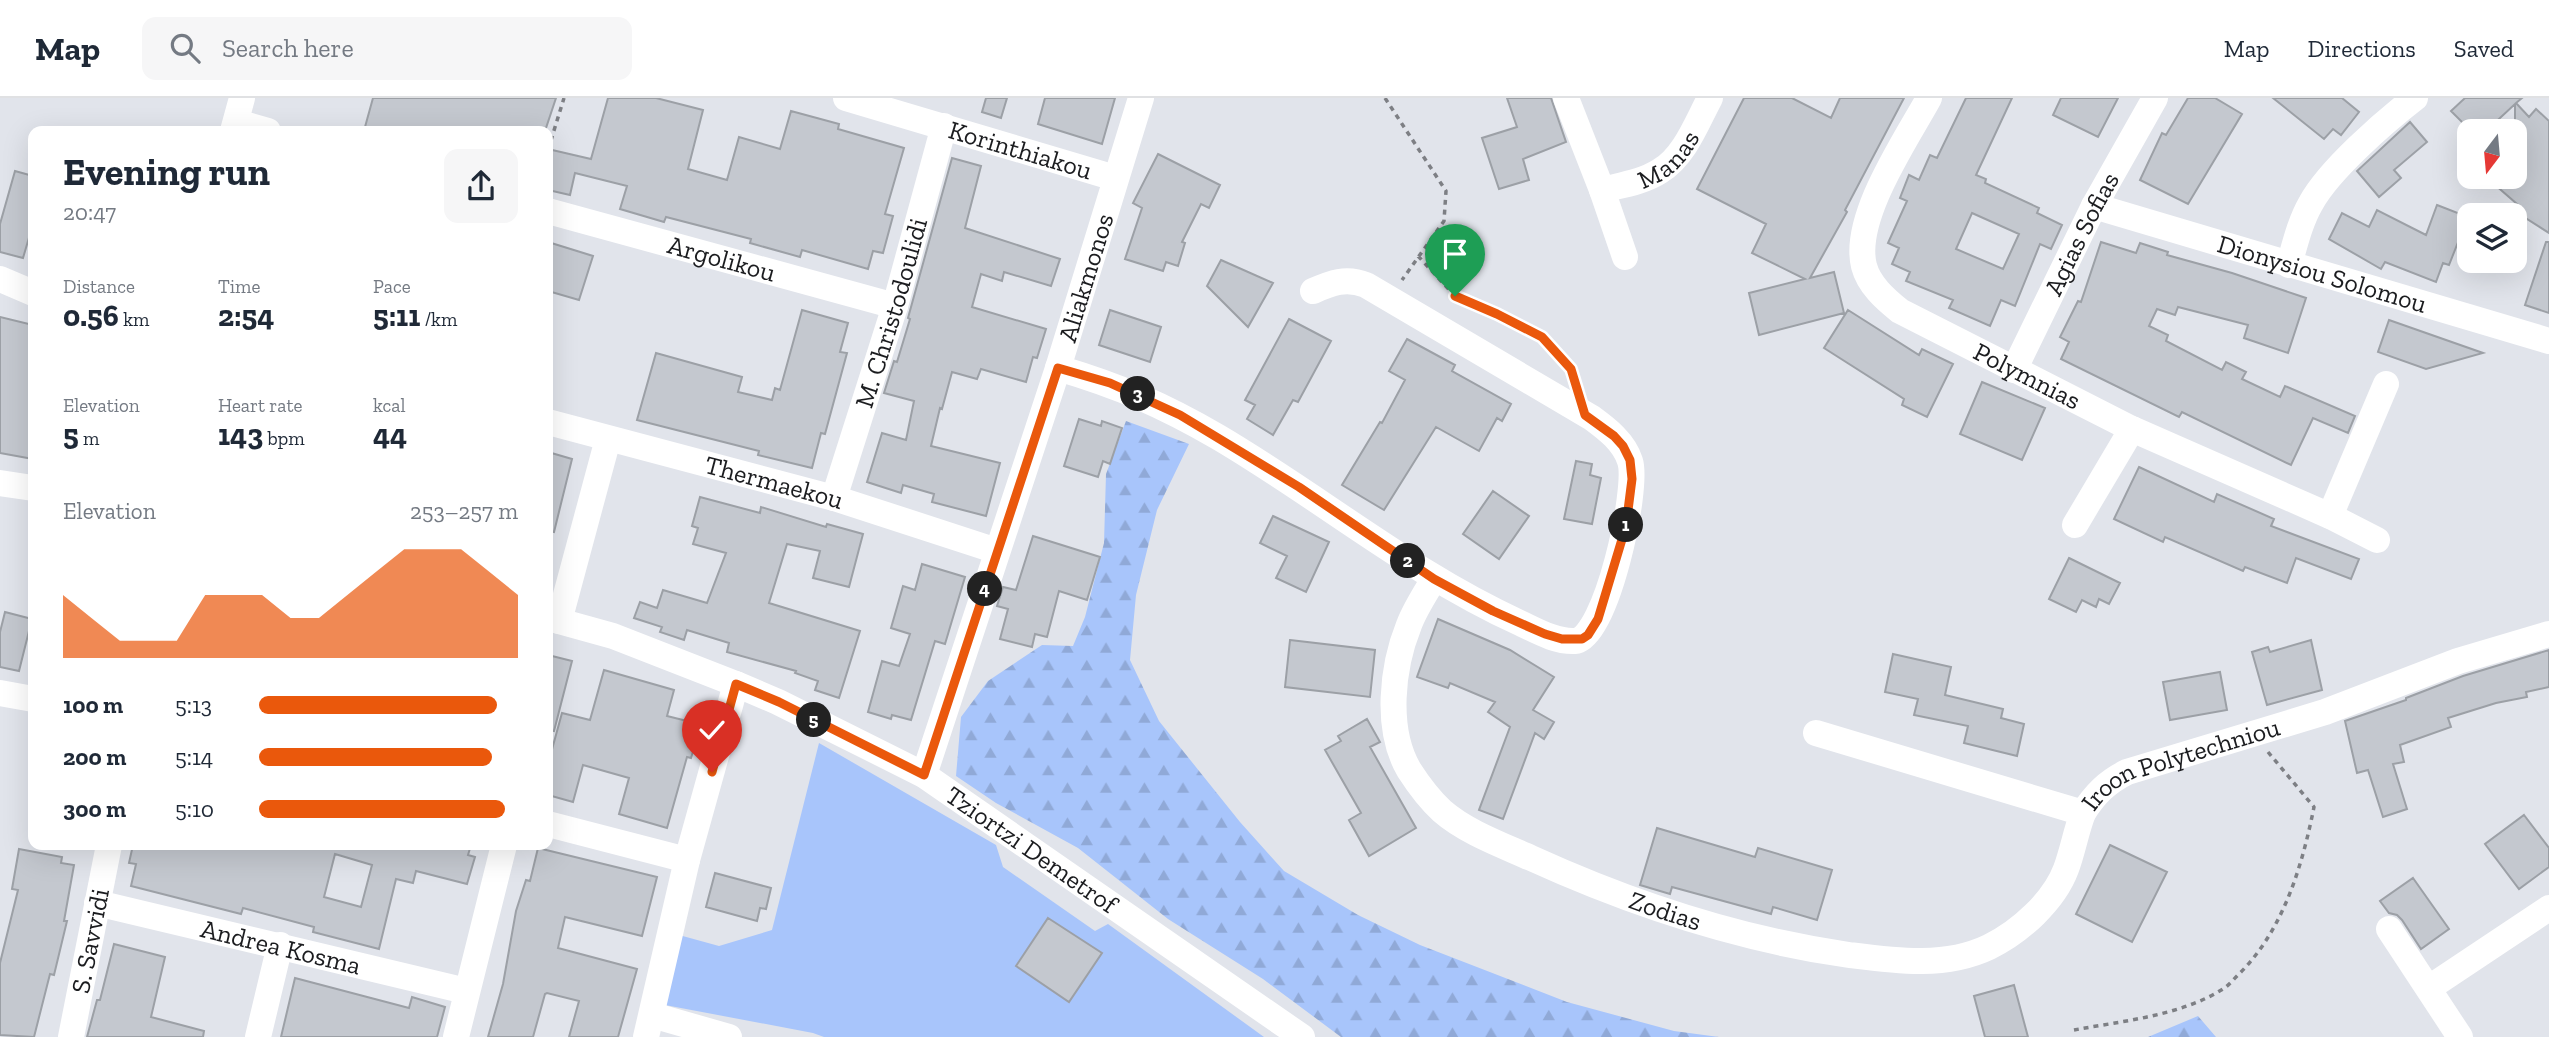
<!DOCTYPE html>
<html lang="en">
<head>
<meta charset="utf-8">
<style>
  :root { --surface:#fff; --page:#f6f6f7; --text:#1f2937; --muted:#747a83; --line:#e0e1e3; --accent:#ea580c }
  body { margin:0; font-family:"Zilla Slab",serif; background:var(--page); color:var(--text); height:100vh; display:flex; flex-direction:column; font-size:26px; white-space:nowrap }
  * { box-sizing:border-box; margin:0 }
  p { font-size:23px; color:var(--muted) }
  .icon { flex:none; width:38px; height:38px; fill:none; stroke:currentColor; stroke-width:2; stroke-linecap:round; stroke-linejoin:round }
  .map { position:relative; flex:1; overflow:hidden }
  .sheet { position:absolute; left:28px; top:28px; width:525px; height:724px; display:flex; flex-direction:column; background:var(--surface); border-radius:14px; box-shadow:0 7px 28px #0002 }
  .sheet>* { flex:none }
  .needle { width:46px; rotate:196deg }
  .buttons { position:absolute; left:2457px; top:21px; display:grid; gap:14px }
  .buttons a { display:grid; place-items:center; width:70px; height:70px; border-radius:14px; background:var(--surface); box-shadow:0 7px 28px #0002; font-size:35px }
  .pin { position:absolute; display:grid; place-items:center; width:60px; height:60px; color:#fff; margin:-72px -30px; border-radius:50% 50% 50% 0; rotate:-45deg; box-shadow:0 0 7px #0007 }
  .pin .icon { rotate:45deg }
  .km { position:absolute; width:35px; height:35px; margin:-18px; border-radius:50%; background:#222; color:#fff; font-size:19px; line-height:35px; text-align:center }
  .round { display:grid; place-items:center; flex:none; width:74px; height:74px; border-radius:14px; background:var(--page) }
  .head { display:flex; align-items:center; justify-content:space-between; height:119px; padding:0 35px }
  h1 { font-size:38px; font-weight:700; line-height:52px }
  .stats { display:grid; grid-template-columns:repeat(3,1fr); gap:10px; height:119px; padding:7px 35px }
  .stats div { display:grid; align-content:center }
  .stats b { font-size:30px; font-weight:700 }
  .stats small { font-size:19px; font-weight:400 }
  .stats p { font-size:19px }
  .chart { height:196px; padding:14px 35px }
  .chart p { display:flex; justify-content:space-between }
  .chart svg { width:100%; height:126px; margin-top:7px; fill:var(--accent); opacity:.7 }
  ul { padding:0 35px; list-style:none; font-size:23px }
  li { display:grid; grid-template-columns:112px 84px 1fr; align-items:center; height:52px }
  li i { height:18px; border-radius:9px; background:var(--accent) }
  header { display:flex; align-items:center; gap:42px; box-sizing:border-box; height:98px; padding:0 35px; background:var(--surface); border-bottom:2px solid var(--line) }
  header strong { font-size:33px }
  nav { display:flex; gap:38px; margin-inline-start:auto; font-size:24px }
  .search { width:490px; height:63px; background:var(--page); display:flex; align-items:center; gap:18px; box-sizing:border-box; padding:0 24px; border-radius:14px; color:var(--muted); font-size:26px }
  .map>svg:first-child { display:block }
  .forest { fill:url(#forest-firs) }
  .park { fill:#a8c5fb }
  .building { fill:#c4c8cf; stroke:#9ca0a6; stroke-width:2; fill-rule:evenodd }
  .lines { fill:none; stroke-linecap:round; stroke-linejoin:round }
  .path { stroke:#7d7f84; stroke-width:3.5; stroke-dasharray:5 5; stroke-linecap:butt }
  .minor { stroke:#fff; stroke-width:26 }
  .route-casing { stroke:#fff; stroke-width:14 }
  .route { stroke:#ea580c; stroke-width:9 }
  .labels { text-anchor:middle; stroke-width:6; stroke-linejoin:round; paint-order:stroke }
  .street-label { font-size:26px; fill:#1b1c1f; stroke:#fff }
</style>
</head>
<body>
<header>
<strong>Map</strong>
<div class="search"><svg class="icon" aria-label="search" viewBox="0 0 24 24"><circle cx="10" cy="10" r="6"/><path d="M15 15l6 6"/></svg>Search here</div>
<nav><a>Map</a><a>Directions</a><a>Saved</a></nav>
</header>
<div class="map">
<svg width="2549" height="939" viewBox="0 0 2549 939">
  <defs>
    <pattern id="forest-firs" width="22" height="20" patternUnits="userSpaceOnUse" patternTransform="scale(1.75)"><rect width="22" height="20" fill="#a8c5fb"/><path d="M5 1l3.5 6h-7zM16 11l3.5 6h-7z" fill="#90a9d7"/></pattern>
  </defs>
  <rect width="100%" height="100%" fill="#e1e4eb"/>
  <path class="forest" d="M1126 323 1189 346 1157 412 1136 497 1130 562 1159 623 1240 724 1284 773 1358 817 1420 847 1567 904 1674 933 1719 939H1341L1263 881 1168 821 1078 750 996 705 956 678 961 619 988 583 1042 547 1073 548 1085 519 1104 445 1106 376Z
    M2198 918 2216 939H2148Z"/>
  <path class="park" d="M819 645 996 747 1003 769 1095 833 1108 826 1264 939H824L813 935 665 907 679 837 719 848 772 832Z"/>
  <path class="building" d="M373 0H556L545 33H380L365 29Z
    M608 0H656L703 12 688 71 727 82 739 39 780 51 791 13 839 26 838 31 904 50 885 116 893 118 883 155 873 153 868 171 802 152 800 159 750 145 751 141 666 119 664 124 620 111 627 88 575 75 570 97 548 92V51L591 61Z
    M986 0H1007L1001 20 982 14Z
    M1045 0H1115L1102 46 1038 26Z
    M1507 0H1551L1566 44 1523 61 1529 82 1499 91 1482 40 1517 29Z
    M1744 0H1792L1831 20 1840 0H1904L1845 112 1847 114 1810 180 1834 174 1844 215 1759 237 1749 195 1805 181 1752 155 1766 126 1697 91Z
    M1966 0H2012L1976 77 1986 81 1985 85 2039 110 2037 115 2062 127 2051 151 2040 146 2015 208 2001 202 1990 228 1949 210 1953 202 1906 183 1910 174 1892 166 1899 150 1888 145 1907 103 1900 100 1909 77 1919 82 1930 57 1937 60ZM1972 115 2019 136 2003 171 1956 151Z
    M2061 0H2118L2098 39 2053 17Z
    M2188 0H2215L2242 16 2188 106 2140 82 2162 35 2166 37Z
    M2273 0H2342L2359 14 2341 37 2333 31 2324 41Z
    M2465 0H2522L2516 5 2529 19 2536 11 2549 23V135L2513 112 2517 106 2486 79H2515V6L2486 33H2471L2451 13Z
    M2410 24 2427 44 2394 72 2401 80 2379 99 2357 73Z
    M1158 56 1220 87 1209 110 1201 106 1182 144 1185 145 1178 168 1166 164 1163 173 1125 161 1142 110 1133 105Z
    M952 60 981 68 965 130 1060 161 1051 188 1004 174 1002 183 981 176 972 209 1046 231 1037 260 1033 259 1026 284 981 271 977 281 952 274 942 311 940 310 931 348 1000 365 986 418 932 404 934 396 903 387 901 395 867 384 882 335 906 342 914 303 884 295 894 263 897 264 910 221 908 220Z
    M15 73 33 78V126L23 160 0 154V126Z
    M2437 107 2468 119 2449 167 2443 165 2436 184 2385 164 2381 171 2329 141 2342 115 2369 129 2377 112 2426 137Z
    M548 144 593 158 579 202 548 193Z
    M2101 144 2136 155 2140 145 2168 154 2167 157 2232 175 2306 200 2288 255 2244 240 2248 227 2178 209 2175 217 2157 211 2149 228 2168 237 2166 243 2222 272 2226 264 2246 274 2242 281 2280 299 2285 288 2355 318 2348 335 2313 320 2291 367 2182 314 2179 319 2061 261 2069 244 2060 239 2078 203 2081 204Z
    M2546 144H2549V215L2525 207Z
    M1221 162 1273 185 1248 229 1207 188Z
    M802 212 848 225 840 254 847 255 825 336 821 335 812 370 758 357 759 353 637 322 656 255 742 279 738 294 772 302 775 290 780 292Z
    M1110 212 1161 229 1150 264 1099 247Z
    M1848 212 1919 257 1922 251 1953 266 1927 319 1902 307 1904 301 1824 250Z
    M0 219 33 227V361L0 355Z
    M1289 221 1331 243 1298 304 1293 302 1273 337 1247 321 1255 307 1245 302Z
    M2389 222 2483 255 2426 271 2378 254Z
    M1407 241 1455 267 1452 273 1511 306 1502 323 1497 320 1479 353 1436 329 1384 412 1342 387 1380 324 1382 325 1405 282 1389 273Z
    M1982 284 2045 310 2022 362 1960 336Z
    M1079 321 1101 328 1102 323 1122 330 1110 366 1103 363 1098 379 1064 368Z
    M548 354 572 361 554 434 548 433Z
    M1576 363 1592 366 1590 377 1601 380 1592 426 1564 421Z
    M2139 369 2214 404 2217 396 2274 421 2271 428 2359 461 2351 481 2296 460 2287 485 2245 469 2243 473 2165 439 2163 444 2114 421Z
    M1493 393 1529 418 1499 461 1463 436Z
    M700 399 760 415 761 409 826 429 827 426 863 436 849 489 813 480 820 453 787 446 769 505 860 533 839 600 815 592 818 583 795 575 796 573 727 554 729 545 687 532 684 542 660 534 662 529 634 520 640 504 657 510 663 492 707 505 726 455 693 446 698 430 692 428Z
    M1273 418 1329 444 1306 494 1276 480 1287 458 1260 445Z
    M1033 438 1100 459 1087 502 1059 493 1047 539 1035 536 1032 549 1000 541 1008 511 997 508 1003 489 1016 492Z
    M2069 460 2120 485 2109 506 2099 501 2096 509 2082 502 2076 514 2049 501Z
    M922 466 965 479 945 546 935 543 911 622 892 617 891 621 868 614 882 563 899 568 910 536 891 530 903 488 915 492Z
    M5 514 32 521 19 573 0 569V534Z
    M1438 521 1510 552 1554 579 1533 612 1554 624 1544 641 1535 635 1503 721 1479 712 1510 629 1488 614 1495 604 1450 585 1448 590 1417 579Z
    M1290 542 1375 552 1370 599 1285 589Z
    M2311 542 2322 592 2267 607 2252 554 2268 549 2270 554Z
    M2549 552V589L2526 594 2527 599 2496 605 2448 620 2451 629 2400 647 2404 664 2393 666 2407 711 2383 719 2368 672 2357 675 2345 623 2406 602V600L2463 578Z
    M1893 556 1951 569 1945 597 2003 611 2001 620 2024 626 2017 658 1964 645 1968 628 1914 617 1918 601 1885 594Z
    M548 557 572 563 554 633 548 632Z
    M604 572 674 592 667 618 691 624 688 634 698 637 691 660 687 659 667 730 619 716 629 680 583 667 573 704 548 697V666L562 615 590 622Z
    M2220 574 2227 612 2170 622 2163 584Z
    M1367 621 1380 644 1370 649 1416 730 1369 758 1349 722 1361 715 1325 652 1341 643 1338 638Z
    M2524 717 2549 750V769L2519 791 2485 746Z
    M1657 730 1755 759 1758 750 1832 772 1817 822 1773 809 1771 816 1672 789 1670 796 1640 787Z
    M133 747H471L468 757 475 759 467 786 416 773 413 785 396 781 379 851 313 834 314 829 243 810 241 816 131 788 136 766 129 765ZM335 756 372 767 361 809 324 799Z
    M2110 747 2167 774 2132 844 2076 816Z
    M538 750 657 779 642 838 565 819 558 850 637 871 618 939H569L579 903 547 895 545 896 533 939H488L503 886 516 813 526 782 530 783Z
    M19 751 62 759 61 765 74 767 64 823H67L54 877 50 876 34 939 0 937V865L18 792 12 791Z
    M715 775 771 790 766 811 760 810 757 823 706 809Z
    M2413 780 2449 831 2421 851 2402 822 2397 817 2389 815 2380 803Z
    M1048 820 1102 855 1069 904 1016 868Z
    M114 846 165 859 151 919 204 933 203 939H87L97 902H100Z
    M295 880 409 910 412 899 445 909 437 939H281Z
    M2014 887 2028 939H1985L1974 898Z"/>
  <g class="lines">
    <path class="path" d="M1385 0 1446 93 1444 123 1402 182
      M548 52 564 0
      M1418 158 1455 198 1498 216 1542 239 1571 271 1574 281
      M2074 932C2122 923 2180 918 2223 891 2228 888 2233 882 2238 877 2283 833 2302 769 2314 709L2268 654"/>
    <g class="minor">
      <path id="s1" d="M846 0 1115 80"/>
      <path d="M1566 0 1602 92 1625 159"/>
      <path id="s2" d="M1929 0C1906 42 1852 120 1864 168 1869 187 1885 201 1900 213L2132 331 2330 418 2377 442"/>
      <path d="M236 24 268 33"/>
      <path d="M233 33 242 0"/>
      <path id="s3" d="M1602 92C1622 87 1643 84 1660 73 1685 58 1697 24 1710 0"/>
      <path id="s4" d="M2094 108 2549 243"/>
      <path id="s5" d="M548 113 895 208"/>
      <path d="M2289 167C2295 146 2300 124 2311 105 2329 72 2384 24 2415 0"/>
      <path d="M0 181 33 195"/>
      <path d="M1058 270C1119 288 1163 307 1218 339 1320 399 1412 476 1520 525 1537 533 1556 544 1575 543 1606 541 1639 390 1630 363 1624 344 1607 331 1592 320L1366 187C1346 179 1331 185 1313 193"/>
      <path id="s6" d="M2014 272 2094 108 2155 0"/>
      <path id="s7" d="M548 324 834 400 997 453"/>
      <path d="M0 385 33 390"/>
      <path id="s8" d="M834 400 895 208 944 28"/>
      <path d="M2330 418 2386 286"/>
      <path d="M2075 427 2132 331"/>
      <path id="s9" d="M1434 481C1425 496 1415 511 1409 527 1392 569 1385 631 1409 672 1418 686 1429 701 1442 713 1466 734 1502 747 1531 760 1632 806 1738 841 1849 857 1896 863 1945 870 1989 849 2020 834 2054 803 2066 771 2073 752 2076 733 2083 715"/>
      <path id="s10" d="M548 520 613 538 736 586 778 604 924 677 1302 939"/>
      <path d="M559 523 608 341"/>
      <path d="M0 595 33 601"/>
      <path id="s11" d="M1816 635 2083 715C2095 696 2107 684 2127 674L2325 614 2458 563 2549 536"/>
      <path id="s12" d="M924 677 1058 270 1141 0"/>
      <path d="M548 726 687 762"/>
      <path id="s13" d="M97 805 466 893"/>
      <path d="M2389 831 2460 939"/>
      <path d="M2429 890 2549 810"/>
      <path d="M652 917 729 939"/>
      <path id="s14" d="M71 939 109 747"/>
      <path d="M258 939 280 847"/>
      <path d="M456 939 504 747"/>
      <path d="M646 939 687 762 736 586"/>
    </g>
  </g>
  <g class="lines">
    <defs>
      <path id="route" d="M712 674 736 586 779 604 924 677 1058 270 1110 285 1180 317 1299 389 1434 481 1493 513 1545 536 1562 541H1582L1588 537 1598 521 1626 428 1632 381 1630 362 1623 348 1614 338 1585 317 1571 271 1542 239 1497 216 1455 198"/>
    </defs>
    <use href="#route" class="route-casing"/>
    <use href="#route" class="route"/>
  </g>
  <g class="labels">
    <g class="street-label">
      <text dy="9" stroke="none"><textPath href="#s1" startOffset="182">Korinthiakou</textPath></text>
      <text dy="9" stroke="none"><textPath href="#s3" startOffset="75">Manas</textPath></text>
      <text dy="9" stroke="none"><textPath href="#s6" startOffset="152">Agias Sofias</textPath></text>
      <text dy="9" stroke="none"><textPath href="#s5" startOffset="180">Argolikou</textPath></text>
      <text dy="9" stroke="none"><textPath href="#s4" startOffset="238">Dionysiou Solomou</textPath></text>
      <text dy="9" stroke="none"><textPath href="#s12" startOffset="523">Aliakmonos</textPath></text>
      <text dy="9" stroke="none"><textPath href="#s8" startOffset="194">M. Christodoulidi</textPath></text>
      <text dy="9" stroke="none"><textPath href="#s2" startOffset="385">Polymnias</textPath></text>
      <text dy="9" stroke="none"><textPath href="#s7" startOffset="234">Thermaekou</textPath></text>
      <text dy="9" stroke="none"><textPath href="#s11" startOffset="392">Iroon Polytechniou</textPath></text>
      <text dy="9" stroke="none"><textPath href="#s10" startOffset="539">Tziortzi Demetrof</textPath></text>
      <text dy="9" stroke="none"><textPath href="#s9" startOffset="500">Zodias</textPath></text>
      <text dy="9" stroke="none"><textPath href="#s14" startOffset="98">S. Savvidi</textPath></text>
      <text dy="9" stroke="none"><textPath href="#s13" startOffset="189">Andrea Kosma</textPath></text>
    </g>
  </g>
</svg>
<div class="buttons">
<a><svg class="needle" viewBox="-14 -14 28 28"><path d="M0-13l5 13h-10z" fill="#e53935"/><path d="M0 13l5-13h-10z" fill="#747a83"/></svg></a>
<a><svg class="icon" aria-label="layers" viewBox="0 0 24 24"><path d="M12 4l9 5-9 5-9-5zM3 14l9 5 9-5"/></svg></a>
</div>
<div class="pin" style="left:1455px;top:198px;background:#1e9e55"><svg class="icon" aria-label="arrive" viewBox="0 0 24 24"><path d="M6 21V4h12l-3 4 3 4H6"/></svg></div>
<div class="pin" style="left:712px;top:674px;background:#d93025"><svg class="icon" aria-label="check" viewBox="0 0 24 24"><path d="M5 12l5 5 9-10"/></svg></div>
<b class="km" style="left:1626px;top:427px">1</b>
<b class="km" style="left:1408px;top:463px">2</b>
<b class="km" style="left:1138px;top:296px">3</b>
<b class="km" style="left:985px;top:491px">4</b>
<b class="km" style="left:814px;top:622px">5</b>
<section class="sheet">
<div class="head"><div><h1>Evening run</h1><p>20:47</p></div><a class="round"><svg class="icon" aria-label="share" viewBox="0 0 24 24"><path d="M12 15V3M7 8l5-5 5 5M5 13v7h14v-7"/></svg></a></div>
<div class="stats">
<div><p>Distance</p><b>0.56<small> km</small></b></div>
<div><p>Time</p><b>2:54</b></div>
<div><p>Pace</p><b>5:11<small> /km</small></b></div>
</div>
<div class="stats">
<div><p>Elevation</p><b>5<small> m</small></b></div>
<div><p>Heart rate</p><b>143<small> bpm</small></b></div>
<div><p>kcal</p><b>44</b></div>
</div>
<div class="chart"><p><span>Elevation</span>253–257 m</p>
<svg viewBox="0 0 160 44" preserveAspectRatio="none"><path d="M0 44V22L10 30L20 38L30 38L40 38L50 22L60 22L70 22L80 30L90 30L100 22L110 14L120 6L130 6L140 6L150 14L160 22V44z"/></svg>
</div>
<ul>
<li><b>100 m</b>5:13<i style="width:92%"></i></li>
<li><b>200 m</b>5:14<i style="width:90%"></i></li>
<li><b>300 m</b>5:10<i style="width:95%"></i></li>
</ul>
</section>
</div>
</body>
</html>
